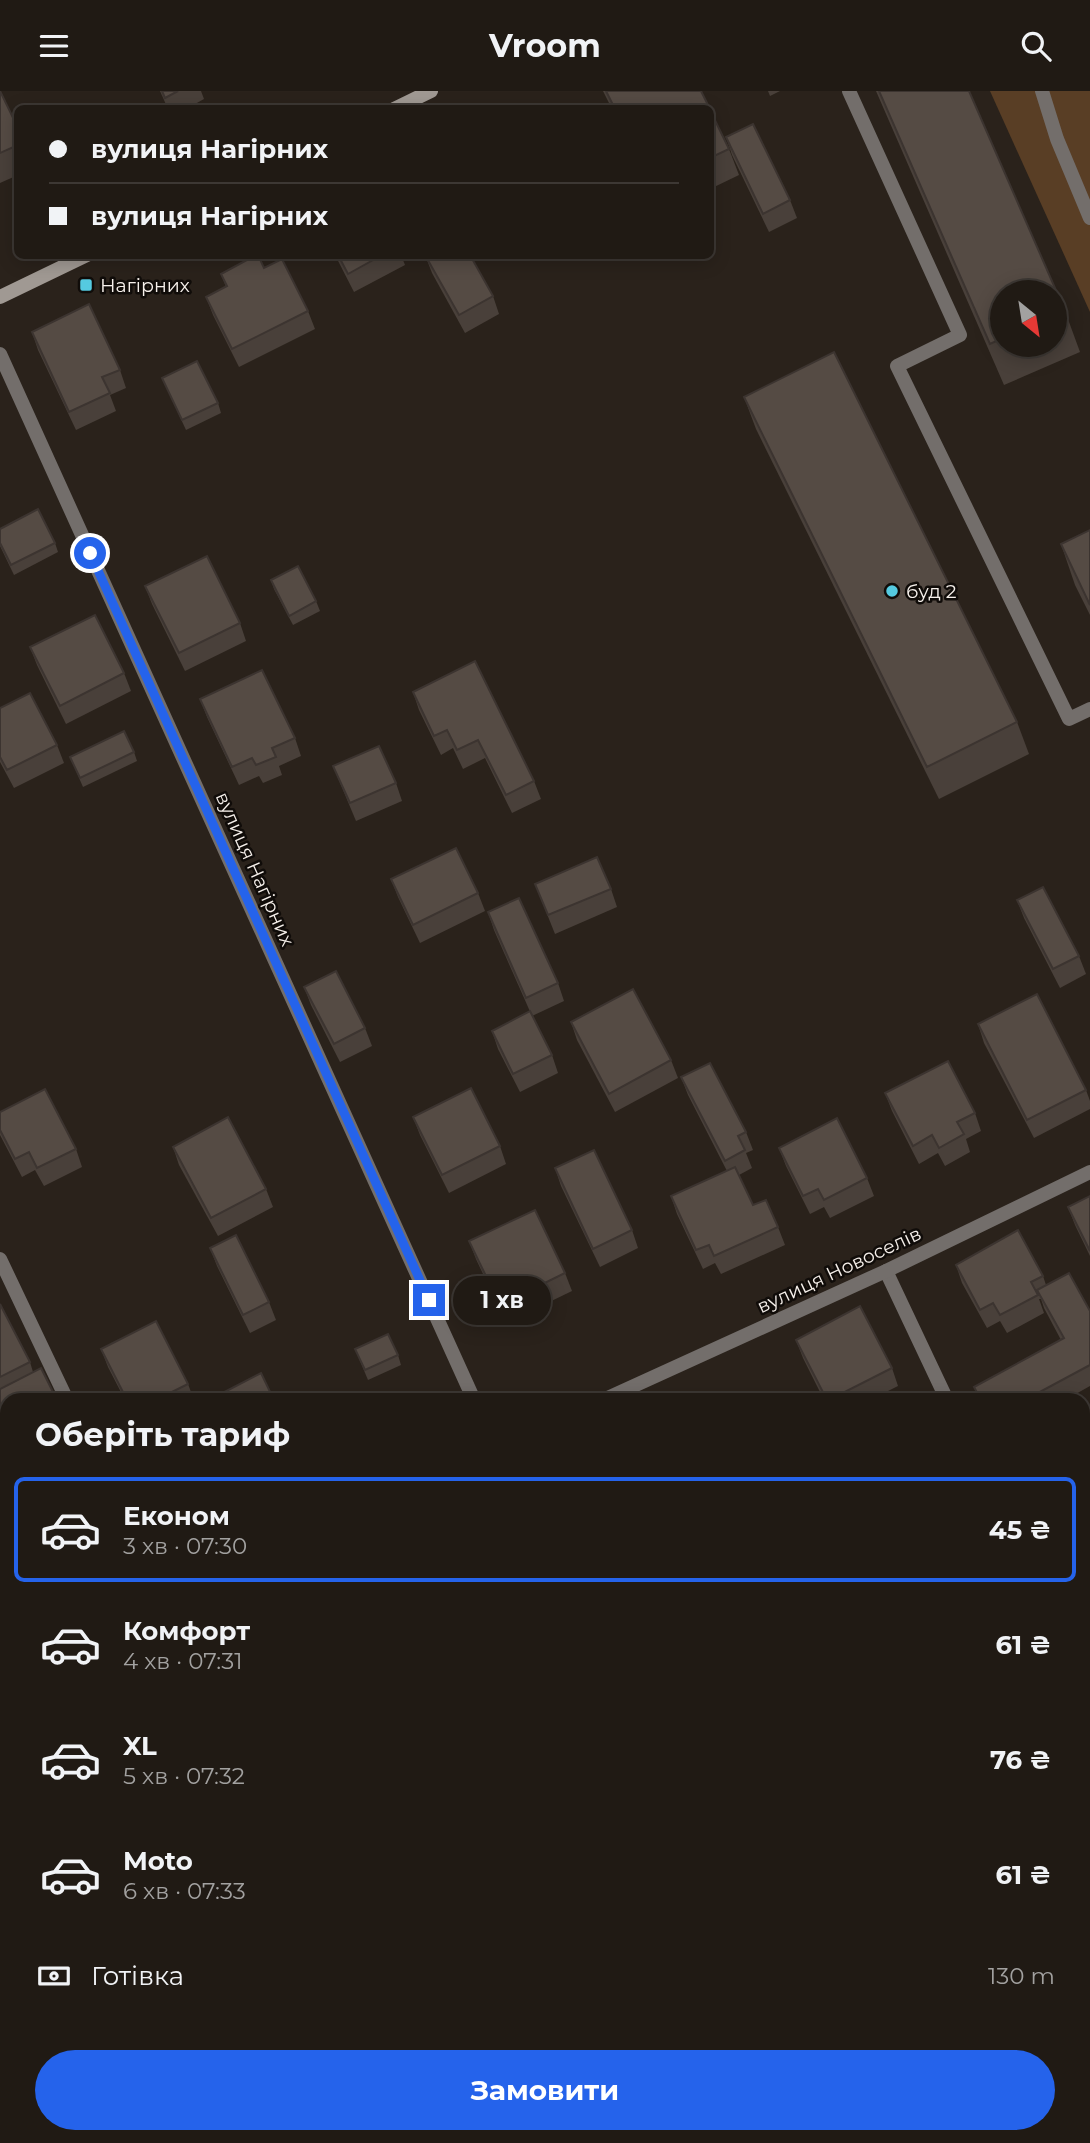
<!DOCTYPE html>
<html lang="uk">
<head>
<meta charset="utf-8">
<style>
	:root { --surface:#201a14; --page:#2d2722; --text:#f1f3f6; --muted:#a2a1a0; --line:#3d3834; --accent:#2563eb }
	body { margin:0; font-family:Montserrat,sans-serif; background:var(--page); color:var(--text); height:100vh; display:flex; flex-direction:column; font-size:26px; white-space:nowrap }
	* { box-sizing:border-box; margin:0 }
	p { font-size:23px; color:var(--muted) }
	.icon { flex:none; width:38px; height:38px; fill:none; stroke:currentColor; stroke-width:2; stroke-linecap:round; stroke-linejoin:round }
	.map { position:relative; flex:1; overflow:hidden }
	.side { position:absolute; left:0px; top:1302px; width:1090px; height:751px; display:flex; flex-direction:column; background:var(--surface); border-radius:21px 21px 0 0; box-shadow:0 4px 18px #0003,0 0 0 2px var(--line) }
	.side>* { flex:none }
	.hud { position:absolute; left:14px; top:14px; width:700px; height:154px; border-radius:10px; box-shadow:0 4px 18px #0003,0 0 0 2px var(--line); display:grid; align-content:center; height:154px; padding:0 35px; background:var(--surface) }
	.needle { width:46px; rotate:150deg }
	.tools { position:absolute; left:990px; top:189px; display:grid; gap:14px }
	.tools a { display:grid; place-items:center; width:77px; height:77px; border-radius:50%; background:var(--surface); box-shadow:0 4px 18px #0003,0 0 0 2px var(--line); font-size:35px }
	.end { position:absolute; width:32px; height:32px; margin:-16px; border:9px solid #2563eb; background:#fff; box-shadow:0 0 0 4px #fff }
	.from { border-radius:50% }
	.bubble { position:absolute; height:49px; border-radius:24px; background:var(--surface); box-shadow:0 4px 18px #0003,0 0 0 2px var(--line); font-size:23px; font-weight:700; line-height:49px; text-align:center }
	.hud b { display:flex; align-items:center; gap:24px; height:66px; font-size:26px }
	.hud b+b { border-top:2px solid var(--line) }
	.hud i { width:18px; height:18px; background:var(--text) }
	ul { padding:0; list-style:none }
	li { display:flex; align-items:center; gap:21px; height:105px; margin:0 14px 10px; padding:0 21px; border:4px solid transparent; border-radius:10px }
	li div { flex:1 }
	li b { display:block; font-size:26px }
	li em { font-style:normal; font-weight:700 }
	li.active { border-color:var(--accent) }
	li>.icon { width:63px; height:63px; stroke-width:1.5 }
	h2 { padding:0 35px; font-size:32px; line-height:84px }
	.pay { display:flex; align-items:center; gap:18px; height:77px; padding:0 35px; font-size:26px }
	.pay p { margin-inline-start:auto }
	.cta { display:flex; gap:14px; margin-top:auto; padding:14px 35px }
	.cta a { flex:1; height:80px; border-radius:42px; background:var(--accent); color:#fff; font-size:28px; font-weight:700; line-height:80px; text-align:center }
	header { display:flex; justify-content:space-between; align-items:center; height:91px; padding:0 35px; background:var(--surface); font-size:32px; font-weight:700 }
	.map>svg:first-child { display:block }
</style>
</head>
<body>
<header><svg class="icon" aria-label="menu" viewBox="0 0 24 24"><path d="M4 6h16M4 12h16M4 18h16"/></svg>Vroom<svg class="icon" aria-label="search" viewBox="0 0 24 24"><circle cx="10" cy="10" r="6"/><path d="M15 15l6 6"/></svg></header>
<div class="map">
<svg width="1090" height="2052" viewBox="0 0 1090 2052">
	<rect width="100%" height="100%" fill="#2a221b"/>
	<!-- green -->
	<path fill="#593e25" d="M990 0H1090V221Z"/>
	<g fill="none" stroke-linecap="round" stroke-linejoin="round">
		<!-- lane -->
		<g stroke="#736e6b" stroke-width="14">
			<path d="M849 0 960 244 897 275 1069 628 1090 618"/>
			<path d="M1042 0 1057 48 1090 127"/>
		</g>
		<!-- street -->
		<g stroke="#736e6b" stroke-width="14">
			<path d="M0 263 474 1309"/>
			<path d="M0 1168 67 1309"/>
			<path d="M886 1180 947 1309"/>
			<path d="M603 1309 886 1180 1090 1081"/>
			<path d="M1083 1554 1090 1559"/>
			<path d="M0 1726 7 1723"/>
			<path d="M421 2046 424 2052"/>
			<path d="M808 2046 811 2052"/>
		</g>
		<!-- secondary -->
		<g stroke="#a09993" stroke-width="14">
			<path d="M394 18 431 0"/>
			<path d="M0 206 87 164"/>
		</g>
	</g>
	<!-- wall -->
	<g fill="#49403a" fill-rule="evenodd">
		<path d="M0 0 18 37V84L0 92Z"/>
		<path d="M160 0H201L204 8 186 18H168Z"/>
		<path d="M603 0H701L710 18H612Z"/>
		<path d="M768 0H780L770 5Z"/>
		<path d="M876 0H969L1065 220 1080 261 1004 294ZM1003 201H1055V254H1003Z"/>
		<path d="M710 19 729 58 739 84 710 98Z"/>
		<path d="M726 46 790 109 797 127 769 141 732 64Z"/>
		<path d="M335 164H401L405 174 354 201Z"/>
		<path d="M425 164 493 205 499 223 465 242 432 182Z"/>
		<path d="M264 177 308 220 315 238 239 276 213 224 206 206 226 196 221 183Z"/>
		<path d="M32 241 120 279 126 297 110 304 116 320 76 339 38 259Z"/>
		<path d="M162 287 218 312 221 322 186 339Z"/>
		<path d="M744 306 1017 631 1029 663 939 708 756 338Z"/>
		<path d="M0 438 55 452 58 461 14 484 0 455Z"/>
		<path d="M1090 439V524L1075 494 1061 453Z"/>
		<path d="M271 489 316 510 320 520 293 534 274 498Z"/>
		<path d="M145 495 240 532 246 550 185 580 152 513Z"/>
		<path d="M30 556 124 582 131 600 66 633 37 574Z"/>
		<path d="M413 601 534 690 541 708 512 722 485 667 463 678 453 657 441 664 419 619Z"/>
		<path d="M200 608 295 647 301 665 279 675 282 684 263 692 259 685 239 694 207 626Z"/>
		<path d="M0 617 57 654 64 672 14 697 0 671Z"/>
		<path d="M134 661 137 670 83 696 70 666Z"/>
		<path d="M333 675 396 692 402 710 356 730Z"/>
		<path d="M391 788 478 802 485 820 420 852 398 806Z"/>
		<path d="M535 793 611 798 617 816 555 843Z"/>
		<path d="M1017 809 1079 865 1086 883 1060 897 1024 827Z"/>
		<path d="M488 821 558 892 564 910 532 925 494 839Z"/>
		<path d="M304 896 365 937 372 955 340 971 311 914Z"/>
		<path d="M571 931 671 969 678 987 615 1021 577 949Z"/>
		<path d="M978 933 1086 999 1090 1010V1018L1034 1047 984 952Z"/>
		<path d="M492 940 552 964 558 982 520 1001 498 958Z"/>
		<path d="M681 986 746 1041 753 1059 746 1062 752 1077 739 1084 753 1114 778 1136 785 1154 721 1183 715 1172 703 1178 677 1123 671 1105 727 1080 688 1004Z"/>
		<path d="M885 1002 975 1022 981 1040 966 1048 970 1061 945 1075 938 1062 919 1073 892 1020Z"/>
		<path d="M0 1021 76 1058 82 1076 44 1095 35 1079 22 1086 0 1044Z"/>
		<path d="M413 1026 500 1055 506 1073 449 1102 420 1044Z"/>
		<path d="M173 1056 266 1098 273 1116 218 1145 179 1074Z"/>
		<path d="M779 1057 867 1087 874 1105 830 1127 824 1116 810 1123 786 1075Z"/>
		<path d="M555 1077 632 1139 638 1157 600 1176 561 1095Z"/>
		<path d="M1090 1105V1165L1075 1134 1068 1116Z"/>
		<path d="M469 1150 565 1182 572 1200 506 1232 476 1168Z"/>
		<path d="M210 1157 269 1211 276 1229 250 1242 217 1175Z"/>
		<path d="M956 1174 1043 1185 1046 1194 1090 1220V1295L1065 1309H979L974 1296 1061 1249 1044 1217 1041 1208H1039L1044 1222 1007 1242 1000 1230 987 1237 962 1192Z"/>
		<path d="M0 1213 30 1271 33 1281 7 1309V1388L0 1391Z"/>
		<path d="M796 1249 892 1277 898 1295 870 1309H824L803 1267Z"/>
		<path d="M101 1258 188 1293 194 1309H125L108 1276Z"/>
		<path d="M355 1258 398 1264 401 1274 368 1289Z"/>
		<path d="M7 1393V1442L0 1429V1397Z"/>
		<path d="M1090 1401V1455L1083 1441V1404Z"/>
		<path d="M0 1431 7 1444V1471L0 1475Z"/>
		<path d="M7 1499V1602L0 1606V1503Z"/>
		<path d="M1090 1600V1677L1083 1681V1604Z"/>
		<path d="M1090 1703V1768L1083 1772V1706Z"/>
		<path d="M7 1768V1870L4 1871 0 1863V1771Z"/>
		<path d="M1090 1883V1969L1083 1972V1886Z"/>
		<path d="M7 1943V1978L6 1979 0 1969V1947Z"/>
	</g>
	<!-- building -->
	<g fill="#554b44" stroke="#3c3430" stroke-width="2">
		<path d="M0 0 18 37V54L0 62Z"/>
		<path d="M162 0H178L165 7Z"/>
		<path d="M606 0H701L710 18H615Z"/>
		<path d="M879 0H969L1065 220 1055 224V201H1003V247L990 253Z"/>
		<path d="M710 19 729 58 710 67Z"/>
		<path d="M753 33 790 109 763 123 726 46Z"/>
		<path d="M256 164H258L264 177 282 168 308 220 232 258 206 206 227 195 221 183Z"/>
		<path d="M338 164H382L348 183Z"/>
		<path d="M425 164H470L493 205 459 224Z"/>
		<path d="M89 213 120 279 102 286 110 302 69 321 32 241Z"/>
		<path d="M834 261 1017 631 927 676 744 306Z"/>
		<path d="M197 270 218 312 182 329 162 287Z"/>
		<path d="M38 418 55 452 11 474 0 452V438Z"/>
		<path d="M1090 439V514L1061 453Z"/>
		<path d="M207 465 240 532 179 562 145 495Z"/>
		<path d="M298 475 316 510 289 525 271 489Z"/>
		<path d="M95 524 124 582 60 615 30 556Z"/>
		<path d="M475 570 534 690 506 704 478 649 457 659 447 639 434 645 413 601Z"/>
		<path d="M262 579 295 647 272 657 276 666 256 674 252 667 232 676 200 608Z"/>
		<path d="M30 602 57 654 7 679 0 666V617Z"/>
		<path d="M124 640 134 661 80 687 70 666Z"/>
		<path d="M379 655 396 692 350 712 333 675Z"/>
		<path d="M456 757 478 802 413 834 391 788Z"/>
		<path d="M597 766 611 798 548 824 535 793Z"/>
		<path d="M1043 796 1079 865 1053 878 1017 809Z"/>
		<path d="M519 807 558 892 526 907 488 821Z"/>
		<path d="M336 880 365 937 334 953 304 896Z"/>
		<path d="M633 898 671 969 609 1003 571 931Z"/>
		<path d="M1037 903 1086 999 1027 1029 978 933Z"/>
		<path d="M530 920 552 964 513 983 492 940Z"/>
		<path d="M948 970 975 1022 957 1031 964 1043 939 1057 932 1044 913 1055 885 1002Z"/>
		<path d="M710 972 746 1041 738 1045 745 1059 725 1070 681 986Z"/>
		<path d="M471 997 500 1055 442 1084 413 1026Z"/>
		<path d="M45 998 76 1058 37 1077 29 1061 15 1068 0 1039V1021Z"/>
		<path d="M228 1026 266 1098 211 1127 173 1056Z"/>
		<path d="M837 1027 867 1087 824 1109 818 1098 803 1105 779 1057Z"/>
		<path d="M594 1059 632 1139 593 1158 555 1077Z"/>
		<path d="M735 1076 753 1114 766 1109 778 1136 714 1165 709 1154 696 1159 671 1105Z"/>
		<path d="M1090 1105V1160L1068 1116Z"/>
		<path d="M535 1119 565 1182 500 1214 469 1150Z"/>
		<path d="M1018 1139 1043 1185 1031 1191 1038 1204 1000 1224 993 1212 980 1219 956 1174Z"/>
		<path d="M236 1144 269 1211 243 1224 210 1157Z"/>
		<path d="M1069 1182 1090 1220V1274L1025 1309H981L974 1296 1064 1247 1037 1199Z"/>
		<path d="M0 1213 30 1271 0 1286Z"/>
		<path d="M860 1215 892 1277 829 1309H827L796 1249Z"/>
		<path d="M156 1230 188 1293 156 1309H127L101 1258Z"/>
		<path d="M388 1243 398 1264 365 1279 355 1258Z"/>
		<path d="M41 1277 57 1309H7V1366L0 1370V1298Z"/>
		<path d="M261 1282 274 1309H209Z"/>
		<path d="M454 1303 456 1309H442Z"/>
		<path d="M7 1393V1436L0 1423V1397Z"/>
		<path d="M1090 1401V1452L1083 1437V1404Z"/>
		<path d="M0 1431 7 1444V1460L0 1463Z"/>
		<path d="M7 1499V1584L5 1581 0 1584V1503Z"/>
		<path d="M1090 1600V1656L1083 1659V1604Z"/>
		<path d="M1090 1703V1746L1083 1750V1706Z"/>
		<path d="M7 1768V1848L0 1852V1771Z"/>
		<path d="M1090 1883V1947L1083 1951V1886Z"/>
		<path d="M7 1943V1967L2 1970 0 1966V1947Z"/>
	</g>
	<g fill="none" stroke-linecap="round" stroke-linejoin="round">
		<!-- route -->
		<path stroke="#2563eb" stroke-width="9" d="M90 462 429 1209"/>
	</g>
	<!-- markers -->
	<g fill="#55cae0" stroke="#100c09" stroke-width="2.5">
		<rect x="79" y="187" width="14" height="14" rx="3.5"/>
		<circle cx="892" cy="500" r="7"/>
	</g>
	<g text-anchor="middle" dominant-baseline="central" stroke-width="5" stroke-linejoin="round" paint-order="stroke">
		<!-- poi labels -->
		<g font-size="19" fill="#f6f0eb" stroke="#100c09" text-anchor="start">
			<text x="100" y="194">Нагірних</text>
			<text x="906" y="500">буд 2</text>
		</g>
		<!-- street labels -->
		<g font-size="19" fill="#f6f0eb" stroke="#100c09">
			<text transform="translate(255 778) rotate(66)">вулиця Нагірних</text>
			<text transform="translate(839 1179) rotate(-25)">вулиця Новоселів</text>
		</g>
	</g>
</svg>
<div class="tools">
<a><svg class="needle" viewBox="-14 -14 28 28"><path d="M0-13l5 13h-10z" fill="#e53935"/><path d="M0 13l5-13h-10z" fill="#a2a1a0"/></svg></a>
</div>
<i class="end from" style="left:90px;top:462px"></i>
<i class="end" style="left:429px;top:1209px"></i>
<div class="bubble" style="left:453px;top:1185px;width:98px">1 хв</div>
<div class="hud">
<b><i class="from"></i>вулиця Нагірних</b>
<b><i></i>вулиця Нагірних</b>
</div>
<section class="side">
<h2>Оберіть тариф</h2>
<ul>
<li class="active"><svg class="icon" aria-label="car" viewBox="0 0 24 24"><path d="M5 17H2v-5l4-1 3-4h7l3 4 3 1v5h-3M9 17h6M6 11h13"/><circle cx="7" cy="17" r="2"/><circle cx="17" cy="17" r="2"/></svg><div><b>Економ</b><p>3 хв · 07:30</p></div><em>45 ₴</em></li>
<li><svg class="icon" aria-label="car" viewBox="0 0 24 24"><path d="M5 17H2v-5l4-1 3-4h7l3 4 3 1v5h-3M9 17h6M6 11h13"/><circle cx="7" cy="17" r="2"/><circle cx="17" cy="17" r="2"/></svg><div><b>Комфорт</b><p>4 хв · 07:31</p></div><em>61 ₴</em></li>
<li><svg class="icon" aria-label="car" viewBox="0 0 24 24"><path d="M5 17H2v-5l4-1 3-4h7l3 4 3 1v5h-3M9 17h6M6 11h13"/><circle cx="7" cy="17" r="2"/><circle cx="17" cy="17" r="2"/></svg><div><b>XL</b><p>5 хв · 07:32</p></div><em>76 ₴</em></li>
<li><svg class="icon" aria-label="car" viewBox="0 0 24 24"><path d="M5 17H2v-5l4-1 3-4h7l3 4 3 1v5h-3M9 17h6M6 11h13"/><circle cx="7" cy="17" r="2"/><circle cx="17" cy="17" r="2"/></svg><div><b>Moto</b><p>6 хв · 07:33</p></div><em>61 ₴</em></li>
</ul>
<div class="pay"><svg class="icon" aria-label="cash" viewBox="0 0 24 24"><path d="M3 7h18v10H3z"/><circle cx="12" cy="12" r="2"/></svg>Готівка<p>130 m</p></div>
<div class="cta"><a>Замовити</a></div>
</section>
</div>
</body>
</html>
